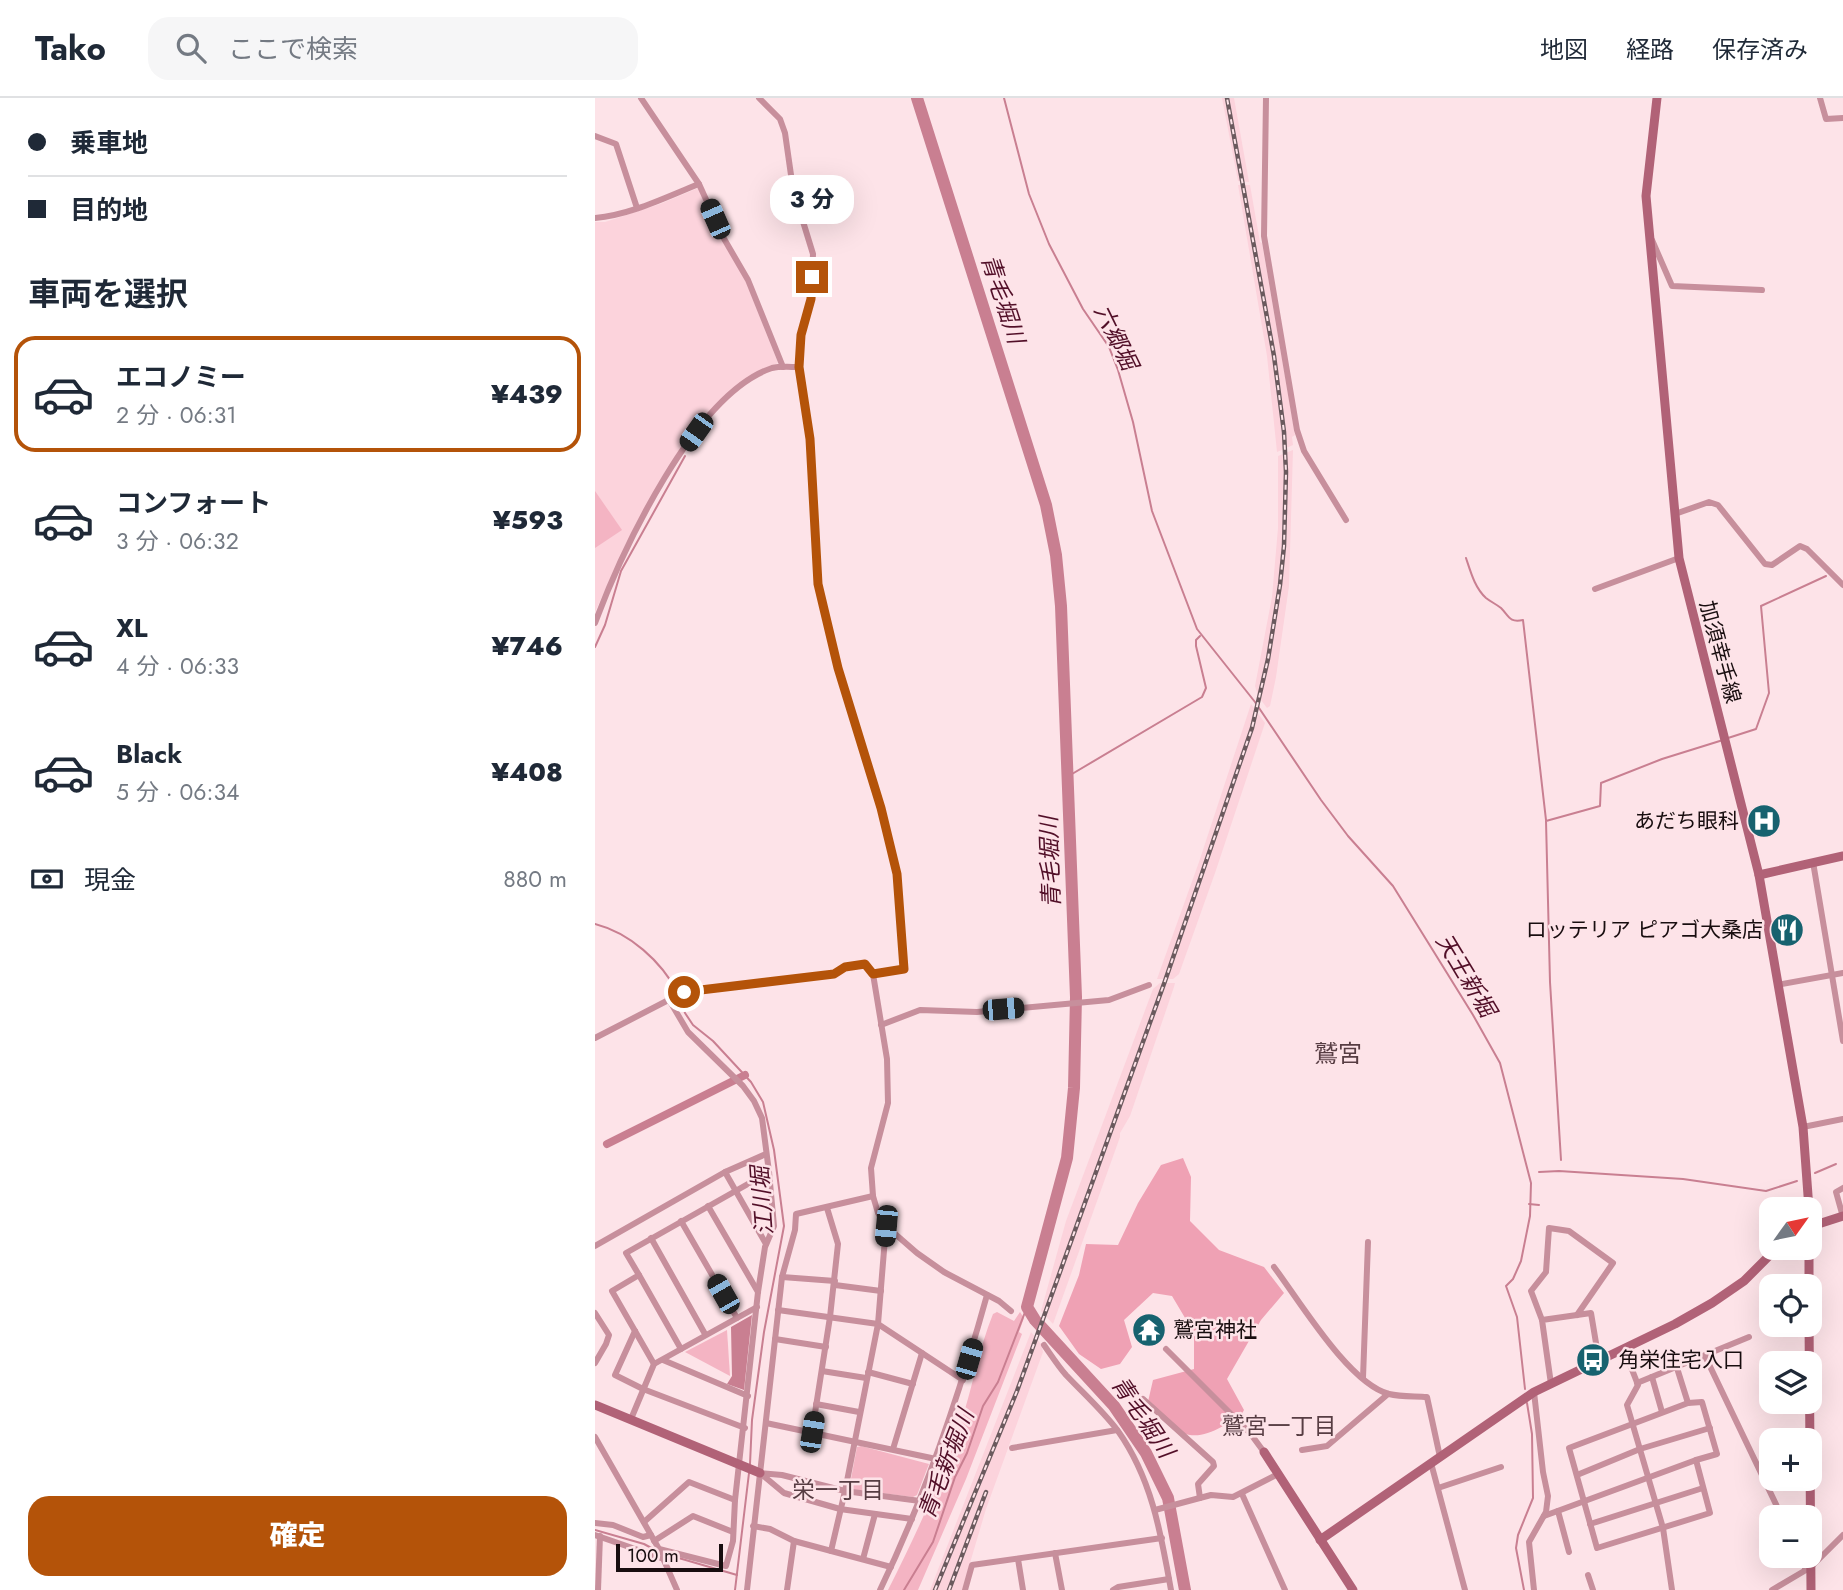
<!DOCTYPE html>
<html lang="ja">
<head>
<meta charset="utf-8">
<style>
	:root { --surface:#fff; --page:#f6f6f7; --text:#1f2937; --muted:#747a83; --line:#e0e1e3; --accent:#b45309 }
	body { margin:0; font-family:Jost,"Noto Sans JP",sans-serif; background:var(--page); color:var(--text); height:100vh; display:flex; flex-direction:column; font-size:26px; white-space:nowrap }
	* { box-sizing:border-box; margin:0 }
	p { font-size:23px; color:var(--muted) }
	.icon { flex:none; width:38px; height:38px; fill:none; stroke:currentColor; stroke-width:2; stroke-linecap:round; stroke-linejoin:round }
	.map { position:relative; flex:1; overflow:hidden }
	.details { display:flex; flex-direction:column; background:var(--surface); width:595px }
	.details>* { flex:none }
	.guide { display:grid; align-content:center; height:154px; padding:0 28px; background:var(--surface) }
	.needle { width:46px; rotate:57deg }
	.tools { position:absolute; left:1164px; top:1099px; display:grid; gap:14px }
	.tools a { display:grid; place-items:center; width:63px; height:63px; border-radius:14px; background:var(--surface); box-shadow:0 7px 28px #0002; font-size:35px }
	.scale { position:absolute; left:21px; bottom:18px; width:107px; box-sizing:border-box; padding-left:7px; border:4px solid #180d0f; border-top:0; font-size:19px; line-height:24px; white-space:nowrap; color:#180d0f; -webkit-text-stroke:5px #fde3e8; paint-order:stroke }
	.end { position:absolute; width:32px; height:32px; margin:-16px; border:9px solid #b45309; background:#fff; box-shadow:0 0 0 4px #fff }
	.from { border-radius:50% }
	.bubble { position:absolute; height:49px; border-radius:21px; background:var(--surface); box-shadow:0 7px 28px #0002; font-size:23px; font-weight:800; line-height:49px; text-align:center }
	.car { position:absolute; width:21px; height:42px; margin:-21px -10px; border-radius:9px; box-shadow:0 0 5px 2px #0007; background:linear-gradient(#222 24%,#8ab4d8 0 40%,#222 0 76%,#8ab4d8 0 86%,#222 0) }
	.guide b { display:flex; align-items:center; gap:24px; height:66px; font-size:26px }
	.guide b+b { border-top:2px solid var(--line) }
	.guide i { width:18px; height:18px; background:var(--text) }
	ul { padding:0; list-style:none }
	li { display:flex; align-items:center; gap:21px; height:116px; margin:0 14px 10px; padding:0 14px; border:4px solid transparent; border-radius:21px }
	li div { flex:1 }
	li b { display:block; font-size:26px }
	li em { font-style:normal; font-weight:800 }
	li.on { border-color:var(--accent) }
	li>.icon { width:63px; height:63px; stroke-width:1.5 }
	h2 { padding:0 28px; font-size:32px; line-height:84px }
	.pay { display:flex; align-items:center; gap:18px; height:77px; padding:0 28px; font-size:26px }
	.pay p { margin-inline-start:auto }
	.button { display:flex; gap:14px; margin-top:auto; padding:14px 28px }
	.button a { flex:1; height:80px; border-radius:21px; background:var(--accent); color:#fff; font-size:28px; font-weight:800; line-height:80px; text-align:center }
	header { display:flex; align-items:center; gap:42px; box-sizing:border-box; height:98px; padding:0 35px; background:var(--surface); border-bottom:2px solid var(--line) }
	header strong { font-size:33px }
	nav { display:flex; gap:38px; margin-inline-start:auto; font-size:24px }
	.search { width:490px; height:63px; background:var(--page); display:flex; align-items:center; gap:18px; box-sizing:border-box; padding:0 24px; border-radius:21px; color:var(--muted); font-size:26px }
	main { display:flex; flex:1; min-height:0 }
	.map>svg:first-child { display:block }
</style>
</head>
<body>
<header>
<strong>Tako</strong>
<div class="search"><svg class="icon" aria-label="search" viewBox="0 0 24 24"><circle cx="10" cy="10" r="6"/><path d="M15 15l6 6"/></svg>ここで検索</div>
<nav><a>地図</a><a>経路</a><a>保存済み</a></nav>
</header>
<main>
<section class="details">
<div class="guide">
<b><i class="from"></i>乗車地</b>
<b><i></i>目的地</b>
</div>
<h2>車両を選択</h2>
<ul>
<li class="on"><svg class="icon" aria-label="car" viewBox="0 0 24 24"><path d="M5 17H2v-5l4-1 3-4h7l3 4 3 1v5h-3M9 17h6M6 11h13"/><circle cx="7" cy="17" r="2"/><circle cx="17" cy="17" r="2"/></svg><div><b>エコノミー</b><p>2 分 · 06:31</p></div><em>¥439</em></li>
<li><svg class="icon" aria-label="car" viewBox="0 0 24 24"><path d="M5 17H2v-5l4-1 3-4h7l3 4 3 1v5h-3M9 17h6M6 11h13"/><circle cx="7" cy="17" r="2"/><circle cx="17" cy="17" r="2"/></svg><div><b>コンフォート</b><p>3 分 · 06:32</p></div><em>¥593</em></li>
<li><svg class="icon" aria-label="car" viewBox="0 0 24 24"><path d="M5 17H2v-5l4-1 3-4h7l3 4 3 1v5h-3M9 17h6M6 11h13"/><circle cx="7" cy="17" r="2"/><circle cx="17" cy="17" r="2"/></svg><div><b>XL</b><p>4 分 · 06:33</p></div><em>¥746</em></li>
<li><svg class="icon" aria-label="car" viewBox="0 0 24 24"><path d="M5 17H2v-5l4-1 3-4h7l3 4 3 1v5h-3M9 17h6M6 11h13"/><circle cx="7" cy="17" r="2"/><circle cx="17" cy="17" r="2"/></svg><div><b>Black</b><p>5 分 · 06:34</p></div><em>¥408</em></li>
</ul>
<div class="pay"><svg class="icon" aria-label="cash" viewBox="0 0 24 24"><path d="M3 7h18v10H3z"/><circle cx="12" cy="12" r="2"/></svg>現金<p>880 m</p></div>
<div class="button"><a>確定</a></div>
</section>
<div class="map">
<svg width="1248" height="1492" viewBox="0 0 1248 1492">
	<rect width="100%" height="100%" fill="#fde3e8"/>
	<!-- built -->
	<g fill="#fcd3dc">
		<path d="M627 0H639L654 84 643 83Z"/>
		<path d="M643 87H655L665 144 667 145 700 337 697 339 698 347 682 354 672 258Z"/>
		<path d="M103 90 125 140 149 179 183 265 155 279 127 301 98 333 73 368 31 446 0 514V124H10L65 106Z"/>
		<path d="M698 352 694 488 681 579 675 608 672 610 663 598 660 588 677 499 683 430V358Z"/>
		<path d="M656 606 670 625 620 775 584 876 578 881H562L604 764Z"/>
		<path d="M565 885H580L579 889 535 1018 525 1035V1039L458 1226 446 1213 471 1123 558 891Z"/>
		<path d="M436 1234 446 1246 448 1254 391 1411 367 1492H335Z"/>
	</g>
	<!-- green -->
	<g fill="#f4b4c3">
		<path d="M0 393 27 432 0 450Z"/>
		<path d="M402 1214 419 1223 425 1214 429 1220 424 1234 427 1236 371 1381 323 1492H293C321 1437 346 1382 366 1324 378 1288 384 1250 398 1216Z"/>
		<path d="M132 1232 135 1278 90 1254Z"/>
		<path d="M266 1348 334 1366 322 1397 318 1399 254 1391 262 1349Z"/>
	</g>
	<!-- forest -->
	<path fill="#efa1b4" d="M588 1060 596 1079 595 1123 624 1152 669 1169 689 1195 666 1222 632 1281 649 1312C645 1321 637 1324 628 1328 592 1349 579 1331 552 1308L558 1282 599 1271V1235L577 1198 558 1195 529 1222 537 1249 525 1266 506 1271 484 1256 464 1228 484 1177 491 1146 523 1147 543 1105 566 1067Z"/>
	<!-- water -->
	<path fill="#c97f91" d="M157 1217 149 1292 132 1286 137 1278 136 1229Z"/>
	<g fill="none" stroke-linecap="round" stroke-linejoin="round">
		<!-- stream -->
		<g stroke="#c97f91" stroke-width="2">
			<path d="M409 0 434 96 454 146 488 211 514 249 523 272 538 324 557 413 602 531 660 604 726 702 753 738 798 788 878 917 905 965 936 1085 935 1118 926 1163 918 1181 911 1188 922 1219 930 1291"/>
			<path d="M871 460C876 475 880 490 891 500 896 504 901 506 906 510 914 518 914 525 928 522L951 722"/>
			<path d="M0 549 10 527 26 473 90 358"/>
			<path d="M1133 640 1161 631 1174 595 1166 508 1231 478"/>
			<path d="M472 677 477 676 607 599 611 590 601 548V542L605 538"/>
			<path d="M0 826C35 835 66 863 83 895"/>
			<path d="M85 900 90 915 98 927 118 943 156 984 168 1004 179 1052 189 1128 169 1234 157 1322 155 1366"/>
			<path d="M966 1062 955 884 951 723 1005 708 1006 685 1067 661 1128 642"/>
			<path d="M944 1074 964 1073 1088 1081 1171 1093 1202 1083"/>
			<path d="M1220 1075 1241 1066"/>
			<path d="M934 1106 944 1107"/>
			<path d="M0 1432 49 1446 62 1453"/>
			<path d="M70 1456 142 1477"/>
			<path d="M140 1492 154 1375"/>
			<path d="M309 1492 338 1444 360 1379 372 1355 388 1308 403 1284 432 1209"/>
			<path d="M929 1492 921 1450 923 1437 938 1400 937 1336 932 1305"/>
		</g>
		<!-- canal -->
		<path stroke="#c97f91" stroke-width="8" d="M12 1046 150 977"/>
		<!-- river -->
		<path stroke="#c97f91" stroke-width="12" d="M322 0 451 407 461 457 466 508 481 899 479 990 472 1060 432 1209 440 1222 519 1308 551 1355 573 1400 590 1492"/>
		<!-- street -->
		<g stroke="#c78f9c" stroke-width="6">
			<path d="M46 0 104 86 128 139 153 182 188 269"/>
			<path d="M164 0 185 21 190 35 198 91 218 156 216 201 206 237 204 269 215 341 223 486 243 570 286 710 302 776 309 871 278 876"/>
			<path d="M671 0 669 138 702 332 709 353 751 422"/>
			<path d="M1225 0 1231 21 1248 20"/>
			<path d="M0 38 21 46 42 110"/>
			<path d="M0 120C36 117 71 99 104 86"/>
			<path d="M1057 142 1077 188 1167 192"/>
			<path d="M1080 416 1114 404 1123 407 1170 466 1177 467 1205 448 1212 451 1248 487"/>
			<path d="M1000 491 1084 460"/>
			<path d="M0 525C27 453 99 296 177 270 185 268 195 269 204 269"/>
			<path d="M1218 764 1248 943"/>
			<path d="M1182 887 1248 875"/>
			<path d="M286 927 325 912 382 914 514 902 554 887"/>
			<path d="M0 940 89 894 239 876 250 869 270 866 278 876 292 961 293 1005 276 1070 278 1098 283 1115 291 1128 322 1155 349 1174 404 1203 416 1213"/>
			<path d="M1208 1029 1248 1021"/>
			<path d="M130 1074 171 1146"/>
			<path d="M1248 1090 1241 1094 1248 1119"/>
			<path d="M113 1108 163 1194"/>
			<path d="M86 1123 142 1220"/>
			<path d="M56 1140 110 1236"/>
			<path d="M0 1148 130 1074 171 1056"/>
			<path d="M679 1169C704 1202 754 1286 794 1296 806 1299 820 1298 832 1299L845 1359"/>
			<path d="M44 1177 86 1251"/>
			<path d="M187 1179 240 1183"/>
			<path d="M240 1187 286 1193"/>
			<path d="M183 1212 283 1226 368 1282"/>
			<path d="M0 1215 14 1237 11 1246 0 1265"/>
			<path d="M947 1222 936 1193 951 1174 954 1130 974 1133 1018 1165 982 1217"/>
			<path d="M40 1233 20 1277 48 1291 150 1330"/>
			<path d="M180 1241 231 1249"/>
			<path d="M449 1247C456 1257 463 1268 471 1277 489 1296 508 1313 523 1333 557 1381 566 1436 576 1492"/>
			<path d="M571 1251 655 1335 669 1354"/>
			<path d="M1029 1251 1043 1287 1032 1307 1068 1430 1077 1492"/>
			<path d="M1110 1258 1187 1419"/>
			<path d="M68 1262 153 1298"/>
			<path d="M59 1266 17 1193 44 1177 31 1155 174 1074"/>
			<path d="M1082 1270 1093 1305"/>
			<path d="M227 1273 271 1280"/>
			<path d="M273 1274 318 1286"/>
			<path d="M1057 1279 1067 1314"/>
			<path d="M768 1280 773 1144"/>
			<path d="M1042 1285 1154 1239"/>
			<path d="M956 1286 947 1222 996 1215 1004 1263"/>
			<path d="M548 1301 618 1364 619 1368 603 1386 605 1400"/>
			<path d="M1107 1304 1122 1356 1101 1362 1115 1415 1002 1450 974 1350 1093 1305Z"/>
			<path d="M221 1306 264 1314"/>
			<path d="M36 1321 59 1266 162 1209"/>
			<path d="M171 1325 341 1361"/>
			<path d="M217 1334 235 1219 243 1146 232 1110"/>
			<path d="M0 1339 64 1451 82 1492"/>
			<path d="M417 1350 522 1332"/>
			<path d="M298 1351 327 1255"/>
			<path d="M707 1352 732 1348 793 1296"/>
			<path d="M836 1365 870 1492"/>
			<path d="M982 1377 1045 1351 1115 1330"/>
			<path d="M843 1390 906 1369"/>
			<path d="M647 1396 690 1492"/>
			<path d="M560 1412 616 1397 638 1399 683 1376"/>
			<path d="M963 1413 974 1454"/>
			<path d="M949 1418 1101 1362"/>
			<path d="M317 1421 245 1411 189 1395 165 1375 187 1377 250 1393 325 1403"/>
			<path d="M49 1424 94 1384 140 1402"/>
			<path d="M0 1425 18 1427 48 1439 56 1437"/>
			<path d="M995 1426 1108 1390"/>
			<path d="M158 1428 175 1431 199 1443 296 1469"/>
			<path d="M0 1437 69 1461"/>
			<path d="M59 1443 98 1418 138 1434"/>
			<path d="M64 1451 131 1468 138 1443 140 1402 163 1194 170 1149 179 1128 174 1074 167 1020 159 1003 148 988 93 934 73 900"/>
			<path d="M236 1453 250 1393 283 1226 291 1128"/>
			<path d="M460 1455 467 1492"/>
			<path d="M1205 1458 1211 1472"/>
			<path d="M268 1461 280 1416"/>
			<path d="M423 1461 428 1492"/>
			<path d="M993 1477 998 1492"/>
			<path d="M3 1492 5 1438"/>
			<path d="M152 1492 187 1179 200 1132 201 1116 278 1098"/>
			<path d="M192 1492 199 1443"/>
			<path d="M285 1492C331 1397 364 1298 392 1197"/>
			<path d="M370 1492 377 1467 567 1440"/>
			<path d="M518 1492 523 1489 574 1481"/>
			<path d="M939 1492 934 1444 951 1414 953 1398 948 1374 939 1294"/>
			<path d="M1177 1492 1216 1469 1248 1437"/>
		</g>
		<!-- secondary -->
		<g stroke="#b16277" stroke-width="9">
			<path d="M1062 0 1051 98 1084 460 1164 777 1208 1029 1214 1111"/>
			<path d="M1164 777 1248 758"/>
			<path d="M1214 1129 1248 1118"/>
			<path d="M1214 1150V1188"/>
			<path d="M1214 1221 1216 1492"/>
			<path d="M0 1307 165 1375"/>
			<path d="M669 1354 758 1492"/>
			<path d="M725 1442 939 1294 1080 1226 1117 1205 1149 1183 1182 1150"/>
		</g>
		<!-- rail casing -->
		<g stroke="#6b5a5e" stroke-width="4.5">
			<g id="rail">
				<path d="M340 1492 422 1293 570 883 657 630 673 561 685 487 689 448 691 374 689 334 679 258 632 0"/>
				<path d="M354 1492 391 1394"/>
			</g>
		</g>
		<!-- rail -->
		<use href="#rail" stroke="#fde3e8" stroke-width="2" stroke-dasharray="5" stroke-linecap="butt"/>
	</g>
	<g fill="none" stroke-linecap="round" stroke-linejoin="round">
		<!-- route -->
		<path stroke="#b45309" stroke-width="9" d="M89 894 239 876 250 869 270 866 278 876 309 871 302 776 286 710 243 570 223 486 215 341 204 269 206 237 216 201 217 179"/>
	</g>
	<!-- icons -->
	<defs>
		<g id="hospital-disc" transform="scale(1.75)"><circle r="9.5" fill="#17626f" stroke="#fde3e8"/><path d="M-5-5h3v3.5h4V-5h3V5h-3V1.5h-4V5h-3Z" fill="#fff"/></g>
		<g id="restaurant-disc" transform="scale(1.75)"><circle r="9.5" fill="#17626f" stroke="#fde3e8"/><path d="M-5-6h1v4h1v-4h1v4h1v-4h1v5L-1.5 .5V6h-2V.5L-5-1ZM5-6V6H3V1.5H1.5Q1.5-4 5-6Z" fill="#fff"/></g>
		<g id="temple-disc" transform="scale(1.75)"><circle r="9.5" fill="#17626f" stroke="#fde3e8"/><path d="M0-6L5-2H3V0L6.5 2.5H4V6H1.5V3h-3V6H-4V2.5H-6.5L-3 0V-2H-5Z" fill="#fff"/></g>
		<g id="bus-disc" transform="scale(1.75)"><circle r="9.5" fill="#17626f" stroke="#fde3e8"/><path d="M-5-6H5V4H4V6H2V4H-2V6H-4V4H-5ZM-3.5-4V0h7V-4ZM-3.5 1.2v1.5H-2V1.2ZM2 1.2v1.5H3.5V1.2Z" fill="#fff"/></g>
	</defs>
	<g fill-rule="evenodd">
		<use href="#hospital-disc" x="1169" y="723"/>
		<use href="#restaurant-disc" x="1192" y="832"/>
		<use href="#temple-disc" x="554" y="1232"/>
		<use href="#bus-disc" x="998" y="1262"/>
	</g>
	<g text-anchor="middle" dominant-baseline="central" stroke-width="5" stroke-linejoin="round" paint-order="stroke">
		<!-- street labels -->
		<g font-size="21" fill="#180d0f" stroke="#fde3e8">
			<text transform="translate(1125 554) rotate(75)">加須幸手線</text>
		</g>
		<!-- poi labels -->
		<g font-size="21" fill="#180d0f" stroke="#fde3e8" text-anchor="end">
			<text x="1144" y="723">あだち眼科</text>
			<text x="1168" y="832">ロッテリア ピアゴ大桑店</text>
			<text x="578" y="1232" text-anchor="start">鷲宮神社</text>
			<text x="1023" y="1262" text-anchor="start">角栄住宅入口</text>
		</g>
		<!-- water labels -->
		<g font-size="23" font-style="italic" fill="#520f28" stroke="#fde3e8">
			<text transform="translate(408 201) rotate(72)">青毛堀川</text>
			<text transform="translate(521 239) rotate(64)">六郷堀</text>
			<text transform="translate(455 764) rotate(-92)">青毛堀川</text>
			<text transform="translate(871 877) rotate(59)">天王新堀</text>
			<text transform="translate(167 1103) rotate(-94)">江川堀</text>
			<text transform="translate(548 1319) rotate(56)">青毛堀川</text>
			<text transform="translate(351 1366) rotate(-69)">青毛新堀川</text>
		</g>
		<!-- neighbourhood labels -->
		<g font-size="23" fill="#573d43" stroke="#fde3e8">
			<text x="684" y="1328">鷲宮一丁目</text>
			<text x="243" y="1392">栄一丁目</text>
		</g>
		<!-- quarter labels -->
		<g font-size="24" fill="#573d43" stroke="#fde3e8">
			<text x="743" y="955">鷲宮</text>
		</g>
	</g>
</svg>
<div class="tools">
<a><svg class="needle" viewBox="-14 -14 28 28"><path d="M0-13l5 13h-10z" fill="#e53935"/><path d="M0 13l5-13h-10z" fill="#747a83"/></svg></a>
<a><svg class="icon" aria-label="locate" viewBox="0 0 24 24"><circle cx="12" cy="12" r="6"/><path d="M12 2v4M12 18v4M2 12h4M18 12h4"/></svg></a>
<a><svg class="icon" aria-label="layers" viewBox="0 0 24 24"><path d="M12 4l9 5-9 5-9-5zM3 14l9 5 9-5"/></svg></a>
<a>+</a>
<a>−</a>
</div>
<div class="scale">100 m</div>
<i class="end from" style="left:89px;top:894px"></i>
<i class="end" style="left:217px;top:179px"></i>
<div class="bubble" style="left:175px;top:77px;width:84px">3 分</div>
<i class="car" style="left:120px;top:121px;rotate:336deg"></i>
<i class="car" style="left:101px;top:334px;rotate:215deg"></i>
<i class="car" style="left:408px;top:911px;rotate:85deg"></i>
<i class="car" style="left:291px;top:1128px;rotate:185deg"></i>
<i class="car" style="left:128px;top:1196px;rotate:330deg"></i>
<i class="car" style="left:374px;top:1261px;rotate:16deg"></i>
<i class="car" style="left:217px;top:1334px;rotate:9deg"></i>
</div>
</main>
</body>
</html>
